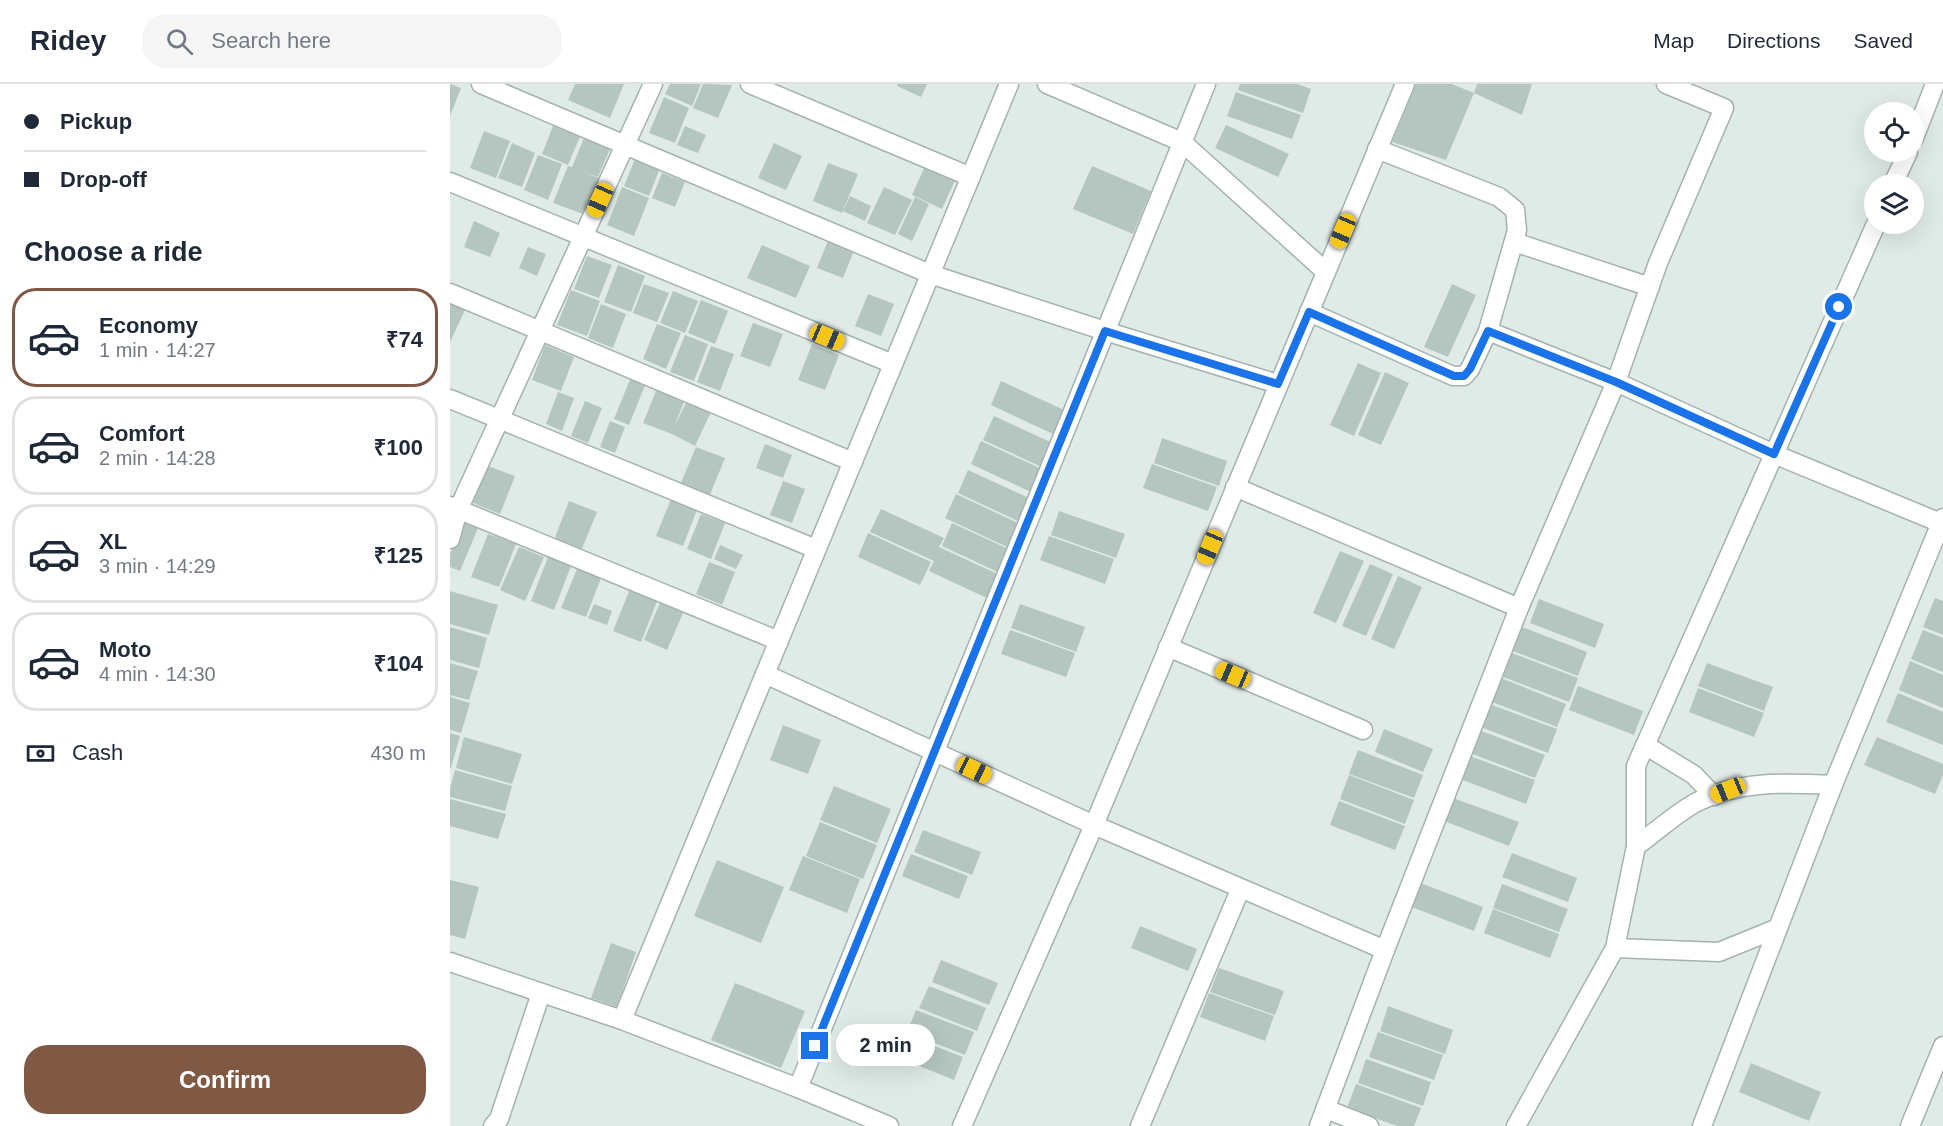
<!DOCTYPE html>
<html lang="en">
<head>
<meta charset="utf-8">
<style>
	:root { --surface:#fff; --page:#f6f6f7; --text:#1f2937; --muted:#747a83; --line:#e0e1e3; --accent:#7f5944 }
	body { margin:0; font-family:Helvetica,sans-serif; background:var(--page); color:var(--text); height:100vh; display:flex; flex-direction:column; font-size:22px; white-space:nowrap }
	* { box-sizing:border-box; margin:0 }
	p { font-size:20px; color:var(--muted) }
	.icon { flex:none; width:33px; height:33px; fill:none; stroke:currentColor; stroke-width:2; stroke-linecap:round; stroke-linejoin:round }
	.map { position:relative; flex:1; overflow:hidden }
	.drawer { display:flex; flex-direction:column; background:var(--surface); width:450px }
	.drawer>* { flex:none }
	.top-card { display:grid; align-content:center; height:132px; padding:0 24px; background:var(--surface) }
	.buttons { position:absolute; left:1414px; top:18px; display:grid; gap:12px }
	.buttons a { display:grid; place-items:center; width:60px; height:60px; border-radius:50%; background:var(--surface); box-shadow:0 6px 24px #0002; font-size:30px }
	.end { position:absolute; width:27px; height:27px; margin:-14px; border:8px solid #1a73e8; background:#fff; box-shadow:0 0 0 3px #fff }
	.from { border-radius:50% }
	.bubble { position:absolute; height:42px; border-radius:21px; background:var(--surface); box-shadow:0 6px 24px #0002; font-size:20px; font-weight:800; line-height:42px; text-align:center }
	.car { position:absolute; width:18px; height:36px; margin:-18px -9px; border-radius:8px; box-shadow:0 0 4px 2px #0007; background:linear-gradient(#f5c518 24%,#345 0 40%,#f5c518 0 76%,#345 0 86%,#f5c518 0) }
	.top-card b { display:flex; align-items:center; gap:21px; height:57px; font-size:22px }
	.top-card b+b { border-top:2px solid var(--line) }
	.top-card i { width:15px; height:15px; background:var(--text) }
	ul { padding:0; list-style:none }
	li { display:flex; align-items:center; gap:18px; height:99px; margin:0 12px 9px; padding:0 12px; border:3px solid var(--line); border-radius:24px }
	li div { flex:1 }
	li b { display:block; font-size:22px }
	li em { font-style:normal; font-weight:800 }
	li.selected { border-color:var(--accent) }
	li>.icon { width:54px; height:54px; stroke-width:1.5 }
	h2 { padding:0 24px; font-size:27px; line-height:72px }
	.pay { display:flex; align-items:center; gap:15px; height:66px; padding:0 24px; font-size:22px }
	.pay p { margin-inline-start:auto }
	.cta { display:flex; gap:12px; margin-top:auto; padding:12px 24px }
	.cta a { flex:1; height:69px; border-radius:24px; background:var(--accent); color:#fff; font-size:24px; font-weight:800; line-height:69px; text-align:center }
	header { display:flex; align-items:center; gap:36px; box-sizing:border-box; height:84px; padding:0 30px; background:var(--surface); border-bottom:2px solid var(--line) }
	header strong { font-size:28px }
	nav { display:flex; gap:33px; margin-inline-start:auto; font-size:21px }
	.search { width:420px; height:54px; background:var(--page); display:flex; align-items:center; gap:15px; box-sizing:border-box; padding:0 21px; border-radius:24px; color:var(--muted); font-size:22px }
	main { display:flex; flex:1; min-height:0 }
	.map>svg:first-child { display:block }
</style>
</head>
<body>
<header>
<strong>Ridey</strong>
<div class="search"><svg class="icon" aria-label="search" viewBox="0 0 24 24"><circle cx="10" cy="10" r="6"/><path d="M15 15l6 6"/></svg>Search here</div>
<nav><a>Map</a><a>Directions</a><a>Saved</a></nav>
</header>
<main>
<section class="drawer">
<div class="top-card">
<b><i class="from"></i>Pickup</b>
<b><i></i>Drop-off</b>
</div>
<h2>Choose a ride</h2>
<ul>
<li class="selected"><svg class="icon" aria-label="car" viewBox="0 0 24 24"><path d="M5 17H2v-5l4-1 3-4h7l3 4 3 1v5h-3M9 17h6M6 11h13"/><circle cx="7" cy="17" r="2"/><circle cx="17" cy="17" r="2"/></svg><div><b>Economy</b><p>1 min · 14:27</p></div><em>₹74</em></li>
<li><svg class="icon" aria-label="car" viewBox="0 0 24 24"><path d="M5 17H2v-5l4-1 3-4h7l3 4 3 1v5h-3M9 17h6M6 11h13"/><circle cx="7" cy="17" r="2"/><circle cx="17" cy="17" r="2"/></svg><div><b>Comfort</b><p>2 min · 14:28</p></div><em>₹100</em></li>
<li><svg class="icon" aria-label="car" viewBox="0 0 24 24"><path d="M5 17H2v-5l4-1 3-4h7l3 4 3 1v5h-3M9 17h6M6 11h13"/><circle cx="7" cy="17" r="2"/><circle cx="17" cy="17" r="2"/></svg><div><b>XL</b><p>3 min · 14:29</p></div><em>₹125</em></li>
<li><svg class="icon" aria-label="car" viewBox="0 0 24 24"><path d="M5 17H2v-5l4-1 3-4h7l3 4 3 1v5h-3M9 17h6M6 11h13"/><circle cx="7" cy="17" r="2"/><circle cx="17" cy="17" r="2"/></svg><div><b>Moto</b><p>4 min · 14:30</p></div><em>₹104</em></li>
</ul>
<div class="pay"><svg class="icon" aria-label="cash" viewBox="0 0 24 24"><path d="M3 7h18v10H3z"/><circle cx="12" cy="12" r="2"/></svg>Cash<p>430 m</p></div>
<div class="cta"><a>Confirm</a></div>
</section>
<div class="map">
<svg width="1493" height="1042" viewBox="0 0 1493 1042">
	<rect width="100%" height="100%" fill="#e0ebe8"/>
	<!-- building -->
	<g fill="#b5c6c1">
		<path d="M0 0 11 4 0 32Z"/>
		<path d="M125 0H174L160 34 118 16Z"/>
		<path d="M220 0H251L242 22 215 10Z"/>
		<path d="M253 0 282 1 268 34 243 24Z"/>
		<path d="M448 0H477L471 13 447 2Z"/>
		<path d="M790 0H847L861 5 853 29 788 6Z"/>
		<path d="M966 0H1002L1024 9 996 76 942 58Z"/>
		<path d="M1027 0H1082L1072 31 1024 9Z"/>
		<path d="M786 8 851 31 842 55 777 32Z"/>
		<path d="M214 13 239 24 225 59 199 49Z"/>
		<path d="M105 37 132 48 118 81 92 70Z"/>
		<path d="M776 41 839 70 828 93 765 64Z"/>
		<path d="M235 42 256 51 248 69 227 61Z"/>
		<path d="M34 47 60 57 46 94 20 84Z"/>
		<path d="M137 47 163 58 148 93 133 88 151 95 136 131 103 119 118 82 122 83Z"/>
		<path d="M62 59 85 69 72 103 48 94Z"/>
		<path d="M324 59 352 72 336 106 308 94Z"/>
		<path d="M88 71 112 80 98 116 74 106Z"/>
		<path d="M185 75 210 84 199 112 174 102Z"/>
		<path d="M378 79 408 90 392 129 363 117Z"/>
		<path d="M476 80 506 94 492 125 462 111Z"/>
		<path d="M642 82 701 107 683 150 623 125Z"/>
		<path d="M212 89 235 98 225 123 202 114Z"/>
		<path d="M172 103 199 114 184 152 157 141Z"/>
		<path d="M434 103 462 116 445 151 417 139Z"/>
		<path d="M400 112 421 122 415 137 393 127Z"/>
		<path d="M465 113 479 120 462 157 448 150Z"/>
		<path d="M24 137 50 149 40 173 14 163Z"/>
		<path d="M381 149 407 159 393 194 367 184Z"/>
		<path d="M312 161 360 182 346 214 297 194Z"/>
		<path d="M78 163 96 170 87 192 69 184Z"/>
		<path d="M137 172 162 181 149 214 124 205Z"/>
		<path d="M168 181 195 192 181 228 154 218Z"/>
		<path d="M194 200 219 209 207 238 183 229Z"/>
		<path d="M1002 200 1026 211 998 273 974 263Z"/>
		<path d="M121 206 150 217 137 252 107 241Z"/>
		<path d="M223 207 248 217 235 249 210 239Z"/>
		<path d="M418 210 444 220 431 252 405 242Z"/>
		<path d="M251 216 278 227 265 260 238 249Z"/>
		<path d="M0 217 16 224 0 258Z"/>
		<path d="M151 220 176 230 163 264 138 254Z"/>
		<path d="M303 239 333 250 320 283 290 272Z"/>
		<path d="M207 240 231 249 216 285 193 275Z"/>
		<path d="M235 251 258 260 244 297 220 288Z"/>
		<path d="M362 260 389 271 375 306 348 296Z"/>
		<path d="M95 261 124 273 111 307 82 296Z"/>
		<path d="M261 262 284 270 270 307 247 298Z"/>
		<path d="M908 279 931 289 904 352 880 341Z"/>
		<path d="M935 288 959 299 931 361 908 351Z"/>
		<path d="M181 293 196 299 179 341 164 335Z"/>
		<path d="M551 297 614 326 603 350 541 321Z"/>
		<path d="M208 302 236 313 224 343 237 317 261 328 245 362 222 350 193 339Z"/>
		<path d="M108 308 124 314 112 347 96 340Z"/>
		<path d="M135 317 152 324 138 359 121 352Z"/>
		<path d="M544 332 607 361 596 385 533 356Z"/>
		<path d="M160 337 175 343 165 369 150 363Z"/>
		<path d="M712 354 777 377 769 402 704 379Z"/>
		<path d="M531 357 594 386 583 409 521 380Z"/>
		<path d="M315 360 342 371 333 394 306 384Z"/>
		<path d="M246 363 275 374 259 413 230 401Z"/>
		<path d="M702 380 767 403 758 427 693 404Z"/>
		<path d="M38 382 65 392 50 430 23 419Z"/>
		<path d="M518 386 581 415 570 438 508 409Z"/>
		<path d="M333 397 355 405 342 439 320 431Z"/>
		<path d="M506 410 568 439 557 463 495 434Z"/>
		<path d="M221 415 247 426 233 462 206 452Z"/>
		<path d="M119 417 147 428 131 467 104 456Z"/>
		<path d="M431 425 494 454 489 463 552 492 541 516 479 487 484 477 420 448Z"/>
		<path d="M609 427 675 450 666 474 601 451Z"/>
		<path d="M251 430 275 439 261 475 237 465Z"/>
		<path d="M13 438 28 444 10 487 0 483V470Z"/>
		<path d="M502 439 565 468 554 491 492 462Z"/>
		<path d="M418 449 481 478 470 501 408 473Z"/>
		<path d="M38 450 66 460 49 503 21 493Z"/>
		<path d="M599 452 664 475 655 500 590 476Z"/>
		<path d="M270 461 293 471 286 485 264 475Z"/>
		<path d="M69 463 94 473 75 517 50 506Z"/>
		<path d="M890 467 914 477 886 539 863 529Z"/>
		<path d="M98 473 121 482 104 526 81 517Z"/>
		<path d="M259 478 285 488 272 521 246 510Z"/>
		<path d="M920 480 943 490 916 552 892 542Z"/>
		<path d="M127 485 151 494 136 533 111 524Z"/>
		<path d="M948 492 972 503 944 565 921 555Z"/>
		<path d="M180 505 208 515 191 558 163 547Z"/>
		<path d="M0 507 48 521 39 551 0 540Z"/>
		<path d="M1485 514 1493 517V551L1473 543Z"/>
		<path d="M1089 515 1154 540 1145 564 1080 539Z"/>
		<path d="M210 519 233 529 217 566 194 556Z"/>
		<path d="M144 520 162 527 157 541 138 534Z"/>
		<path d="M570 520 635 543 626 568 561 544Z"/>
		<path d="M0 543 37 554 29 584 0 576Z"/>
		<path d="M1072 543 1137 568 1128 592 1063 567Z"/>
		<path d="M560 546 625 569 616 593 551 570Z"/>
		<path d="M1473 546 1493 554V588L1461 575Z"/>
		<path d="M1062 569 1128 594 1119 618 1053 593Z"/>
		<path d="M1460 577 1493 591V624L1449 606Z"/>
		<path d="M0 579 28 587 19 616 0 611Z"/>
		<path d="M1257 579 1323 603 1314 627 1248 602Z"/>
		<path d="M1051 594 1116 620 1107 643 1042 618Z"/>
		<path d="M1128 602 1193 627 1184 651 1119 626Z"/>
		<path d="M1248 604 1314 629 1304 653 1239 628Z"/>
		<path d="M1448 609 1493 628V661L1436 638Z"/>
		<path d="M0 613 20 619 11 649 0 646Z"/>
		<path d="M1042 621 1107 645 1098 669 1033 644Z"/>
		<path d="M333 641 371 656 358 690 320 676Z"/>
		<path d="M934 645 983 665 973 688 925 668Z"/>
		<path d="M1029 646 1095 671 1085 694 1020 669Z"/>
		<path d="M0 649 10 652 1 684H0Z"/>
		<path d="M14 653 72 670 62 700 6 684Z"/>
		<path d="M1427 653 1493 680V691L1485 710 1414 681Z"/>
		<path d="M908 666 973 691 964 714 899 690Z"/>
		<path d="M1020 672 1085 696 1076 720 1010 695Z"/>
		<path d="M5 686 62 702 55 727 0 713V705Z"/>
		<path d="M899 691 964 716 955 740 890 715Z"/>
		<path d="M384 702 441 725 427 759 370 736Z"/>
		<path d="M1003 714 1069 738 1059 762 994 737Z"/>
		<path d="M0 715 56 730 48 755 0 742Z"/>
		<path d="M889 717 955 742 945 766 880 741Z"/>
		<path d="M370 738 427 761 413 795 356 772Z"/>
		<path d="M473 746 531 768 522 791 464 768Z"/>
		<path d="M1062 769 1127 794 1118 818 1052 793Z"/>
		<path d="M461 770 518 792 509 815 452 792Z"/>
		<path d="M353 772 410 795 397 829 339 806Z"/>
		<path d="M267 776 334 803 311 859 244 832Z"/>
		<path d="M0 796 29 803 15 855 0 851Z"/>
		<path d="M968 798 1033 823 1024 847 959 822Z"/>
		<path d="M1052 800 1118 825 1109 848 1043 824Z"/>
		<path d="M1043 825 1109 850 1100 874 1034 849Z"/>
		<path d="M690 842 747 865 738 887 681 864Z"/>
		<path d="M161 859 186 868 167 923 141 914Z"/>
		<path d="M491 876 548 899 539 921 482 898Z"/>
		<path d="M769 884 834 907 825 931 760 908Z"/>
		<path d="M285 899 355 927 331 984 261 956Z"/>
		<path d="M479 902 536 924 527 947 469 924Z"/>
		<path d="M759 909 824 932 815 957 750 933Z"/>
		<path d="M938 922 1003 946 995 970 930 947Z"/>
		<path d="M466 926 524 948 515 971 457 948Z"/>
		<path d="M928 948 993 971 984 996 919 973Z"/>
		<path d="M456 951 513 973 504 996 447 973Z"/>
		<path d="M916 975 981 998 973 1022 908 999Z"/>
		<path d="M1301 979 1371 1008 1359 1037 1289 1008Z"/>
		<path d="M906 1000 971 1024 964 1042H947L897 1024Z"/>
	</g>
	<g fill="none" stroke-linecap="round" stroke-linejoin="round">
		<!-- minor casing -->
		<g stroke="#a3b3b0" stroke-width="21">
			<g id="minor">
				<path d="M31 0 480 190 655 247 828 300"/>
				<path d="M300 0 521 93"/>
				<path d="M597 0 732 58 876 188"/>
				<path d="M1464 54 1485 0"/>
				<path d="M927 65 1049 113 1065 126 1067 146 1038 247"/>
				<path d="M0 98 443 280"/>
				<path d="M1443 100 1458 68"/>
				<path d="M1064 158 1200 203"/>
				<path d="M0 209 403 378"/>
				<path d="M859 228 1003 292H1014L1020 285 1038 247 1166 298 1324 370 1493 440"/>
				<path d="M0 315 366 465"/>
				<path d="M785 403 1069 524"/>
				<path d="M0 422 329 557"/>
				<path d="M0 455 8 426 203 0"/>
				<path d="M718 563 913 646"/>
				<path d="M315 590 644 741 935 866"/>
				<path d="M1195 661 1244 691 1264 712"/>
				<path d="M1186 762C1206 748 1226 729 1247 718 1289 696 1337 699 1383 701"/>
				<path d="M1165 864 1269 868 1328 844"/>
				<path d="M0 878 172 936 348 1004 439 1042"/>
				<path d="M172 936 559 0"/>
				<path d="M348 1004 756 0"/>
				<path d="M876 1025 919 1042"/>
				<path d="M43 1042 49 1035 91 909"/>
				<path d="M512 1042 644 741 955 0"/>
				<path d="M690 1042 790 806"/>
				<path d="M869 1042 935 866 1069 524 1166 298 1208 179 1274 24 1216 0"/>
				<path d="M1066 1042 1165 864 1186 762V682L1426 140"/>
				<path d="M1252 1042 1383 701 1493 434"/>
				<path d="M1460 1042 1493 962"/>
			</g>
		</g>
		<!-- minor -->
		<use href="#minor" stroke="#fff" stroke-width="18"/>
	</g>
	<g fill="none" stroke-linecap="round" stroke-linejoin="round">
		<!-- route -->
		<path stroke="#1a73e8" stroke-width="8" d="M365 962 655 247 828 300 859 228 1004 292H1014L1020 285 1038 247 1166 298 1324 370 1389 223"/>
	</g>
</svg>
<div class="buttons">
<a><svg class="icon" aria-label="locate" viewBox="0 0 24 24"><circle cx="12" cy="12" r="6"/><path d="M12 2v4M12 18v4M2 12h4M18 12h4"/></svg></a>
<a><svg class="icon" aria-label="layers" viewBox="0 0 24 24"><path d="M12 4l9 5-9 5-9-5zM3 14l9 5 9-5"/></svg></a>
</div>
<i class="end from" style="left:1389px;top:223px"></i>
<i class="end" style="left:365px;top:962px"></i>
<div class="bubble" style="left:386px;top:940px;width:99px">2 min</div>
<i class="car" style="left:150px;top:116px;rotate:204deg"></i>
<i class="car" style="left:893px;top:147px;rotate:203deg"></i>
<i class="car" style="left:377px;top:253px;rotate:113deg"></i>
<i class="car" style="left:760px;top:463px;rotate:203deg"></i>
<i class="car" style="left:783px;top:591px;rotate:293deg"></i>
<i class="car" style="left:524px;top:686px;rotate:115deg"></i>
<i class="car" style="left:1278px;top:706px;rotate:248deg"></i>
</div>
</main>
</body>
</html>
